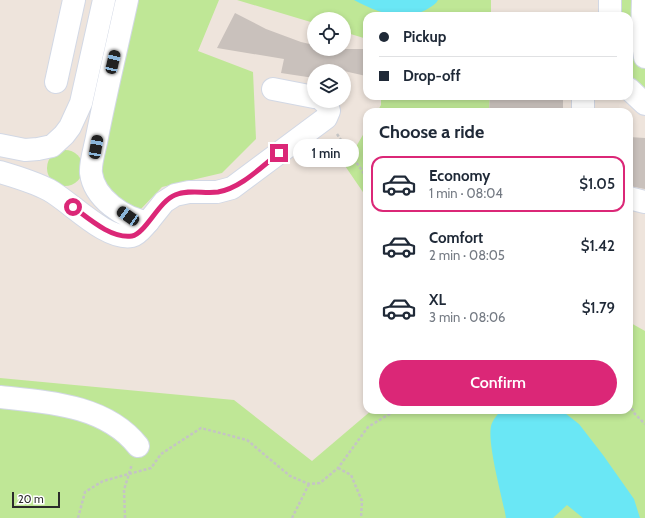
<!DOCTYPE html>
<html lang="en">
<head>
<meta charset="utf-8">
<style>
	:root { --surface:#fff; --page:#f2f2f3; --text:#1f2937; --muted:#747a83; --line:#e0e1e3; --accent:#db2777 }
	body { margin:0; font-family:Cabin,sans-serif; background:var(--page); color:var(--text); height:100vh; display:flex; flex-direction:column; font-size:15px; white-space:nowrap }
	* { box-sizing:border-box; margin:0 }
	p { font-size:13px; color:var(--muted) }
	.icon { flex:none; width:22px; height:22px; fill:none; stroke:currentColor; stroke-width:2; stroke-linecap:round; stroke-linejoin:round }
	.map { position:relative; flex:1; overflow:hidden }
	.sheet { position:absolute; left:363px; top:108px; width:270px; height:306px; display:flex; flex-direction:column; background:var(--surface); border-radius:12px; box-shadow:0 2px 6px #0003 }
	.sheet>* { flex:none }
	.top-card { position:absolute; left:363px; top:12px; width:270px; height:88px; border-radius:12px; box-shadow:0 2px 6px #0003; display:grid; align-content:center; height:88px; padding:0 16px; background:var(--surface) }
	.tools { position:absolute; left:307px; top:12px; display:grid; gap:8px }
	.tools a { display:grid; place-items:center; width:44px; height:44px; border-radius:50%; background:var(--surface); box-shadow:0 2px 6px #0003; font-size:20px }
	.scale { position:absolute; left:12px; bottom:10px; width:48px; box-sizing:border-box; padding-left:4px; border:2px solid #2b2b2b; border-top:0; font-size:11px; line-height:14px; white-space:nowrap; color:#2b2b2b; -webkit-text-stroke:3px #fff; paint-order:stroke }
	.end { position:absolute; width:18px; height:18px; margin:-9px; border:5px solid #db2777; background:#fff; box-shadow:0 0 0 2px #fff }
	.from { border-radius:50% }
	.bubble { position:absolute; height:28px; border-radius:14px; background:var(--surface); box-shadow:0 2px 6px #0003; font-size:13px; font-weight:600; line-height:28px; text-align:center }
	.car { position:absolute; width:12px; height:24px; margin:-12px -6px; border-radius:5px; box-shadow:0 0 3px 1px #0007; background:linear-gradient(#222 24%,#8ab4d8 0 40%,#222 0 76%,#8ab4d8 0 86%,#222 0) }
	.top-card b { display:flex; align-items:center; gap:14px; height:38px; font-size:15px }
	.top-card b+b { border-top:1px solid var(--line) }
	.top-card i { width:10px; height:10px; background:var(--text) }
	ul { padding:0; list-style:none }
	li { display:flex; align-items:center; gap:12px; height:56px; margin:0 8px 6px; padding:0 8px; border:2px solid transparent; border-radius:12px }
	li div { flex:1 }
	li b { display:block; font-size:15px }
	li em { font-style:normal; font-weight:600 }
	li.active { border-color:var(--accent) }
	li>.icon { width:36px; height:36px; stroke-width:1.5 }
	h2 { padding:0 16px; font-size:18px; line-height:48px }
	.button { display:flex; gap:8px; margin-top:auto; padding:8px 16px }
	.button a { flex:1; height:46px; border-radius:24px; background:var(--accent); color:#fff; font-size:16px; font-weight:600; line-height:46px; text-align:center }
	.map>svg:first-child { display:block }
</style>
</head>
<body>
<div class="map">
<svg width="645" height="518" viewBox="0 0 645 518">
	<rect width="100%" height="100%" fill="#eee4dc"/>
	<!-- green -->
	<g fill="#bfe796">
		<path d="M137 0H219L198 51 253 72 256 139 222 173 162 187 138 212 101 187 103 145Z"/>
		<path d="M237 0H491V16H367V39L344 32V19H314V23Z"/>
		<path d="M620 0H645V93L629 74V16H620Z"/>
		<path d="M381 96H490L489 112H377L381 105Z"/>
		<path d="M367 128V198L341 160 357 145Z"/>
		<circle cx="65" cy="168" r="18"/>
		<path d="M629 322 645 331V518H0V378L234 400 312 461 372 410H629Z"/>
	</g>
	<!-- water -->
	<g fill="#6ae7f5">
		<path d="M354 0H438C436 4 432 6 429 8 404 24 377 12 354 0Z"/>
		<path d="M501 410H561L579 424 603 455 634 499 640 518H583L567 505 553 518H506C503 499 485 438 492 423 494 418 498 414 501 410Z"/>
	</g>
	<!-- building -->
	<g fill="#c9c1bc">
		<path d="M235 13 266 29 301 42 314 45V49H365L366 76 344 71H314V78L281 73 284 59 217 48Z"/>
		<path d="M490 96 563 97V112H489Z"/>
		<path d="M629 137 645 138V189L629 186Z"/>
	</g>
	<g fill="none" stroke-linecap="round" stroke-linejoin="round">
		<!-- minor casing -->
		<g stroke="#d2d8e5" stroke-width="24">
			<g id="minor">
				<path d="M610 0V16"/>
				<path d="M643 0 642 37 645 57"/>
				<path d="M56 82 74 0"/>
				<path d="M273 89 314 97"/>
				<path d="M629 89 645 104"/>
				<path d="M583 112V96"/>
				<path d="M0 145 25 150 38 149 52 146 64 135 70 127 81 103 104 0"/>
				<path d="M0 172C17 177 34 182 49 190 71 202 106 241 132 236 139 234 143 227 148 222 124 219 94 198 91 173 90 163 95 148 97 137 106 91 117 46 127 0"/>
				<path d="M629 198 645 202"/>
				<path d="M148 222 164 202 175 195 189 192H217L232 188 326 118 329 111 327 104 323 101"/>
				<path d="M0 397C48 402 106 405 138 446"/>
			</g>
		</g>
		<!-- path -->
		<g stroke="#c4c4c4" stroke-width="2.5" stroke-dasharray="3 2" stroke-linecap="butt">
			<path d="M337 134 367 178"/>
			<path d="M629 404 635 414 645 424"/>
			<path d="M338 468 351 475 362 501 361 518"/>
			<path d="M78 518 85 492 103 481 151 468 161 454 201 428 247 440 290 476 309 484 320 483 338 468 368 427 396 410"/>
			<path d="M125 518 124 490 132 464"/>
			<path d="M292 518 309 484"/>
		</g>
		<!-- minor -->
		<use href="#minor" stroke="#fff" stroke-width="22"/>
	</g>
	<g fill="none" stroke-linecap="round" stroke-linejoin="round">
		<!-- route -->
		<path stroke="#db2777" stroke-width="5" d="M73 207C88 218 111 239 132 236 145 234 159 201 175 195 189 189 204 194 218 192 241 188 261 167 279 153"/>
	</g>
</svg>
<div class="tools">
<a><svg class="icon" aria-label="locate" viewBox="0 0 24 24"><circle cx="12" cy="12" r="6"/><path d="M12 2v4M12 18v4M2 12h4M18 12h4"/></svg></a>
<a><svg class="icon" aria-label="layers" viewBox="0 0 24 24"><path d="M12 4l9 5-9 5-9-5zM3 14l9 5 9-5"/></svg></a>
</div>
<div class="scale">20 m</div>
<i class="end from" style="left:73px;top:207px"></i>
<i class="end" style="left:279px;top:153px"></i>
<div class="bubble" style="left:293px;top:139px;width:66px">1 min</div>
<i class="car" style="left:113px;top:62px;rotate:13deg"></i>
<i class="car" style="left:96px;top:147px;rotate:10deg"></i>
<i class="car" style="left:128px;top:216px;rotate:305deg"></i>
<div class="top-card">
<b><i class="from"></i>Pickup</b>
<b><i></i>Drop-off</b>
</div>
<section class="sheet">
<h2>Choose a ride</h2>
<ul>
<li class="active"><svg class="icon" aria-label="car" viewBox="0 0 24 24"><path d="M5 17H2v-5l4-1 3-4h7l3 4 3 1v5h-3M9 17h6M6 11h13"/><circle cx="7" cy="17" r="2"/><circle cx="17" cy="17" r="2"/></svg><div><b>Economy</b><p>1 min · 08:04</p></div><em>$1.05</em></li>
<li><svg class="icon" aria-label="car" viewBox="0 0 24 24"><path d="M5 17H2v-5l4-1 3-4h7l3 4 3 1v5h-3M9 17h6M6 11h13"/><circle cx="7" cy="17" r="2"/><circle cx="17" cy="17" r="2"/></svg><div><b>Comfort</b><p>2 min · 08:05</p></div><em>$1.42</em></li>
<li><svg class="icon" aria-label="car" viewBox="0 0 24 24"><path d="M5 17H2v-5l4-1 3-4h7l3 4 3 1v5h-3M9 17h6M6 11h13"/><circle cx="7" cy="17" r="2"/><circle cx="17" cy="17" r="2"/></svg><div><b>XL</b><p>3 min · 08:06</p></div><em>$1.79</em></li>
</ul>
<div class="button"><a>Confirm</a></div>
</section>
</div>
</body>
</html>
